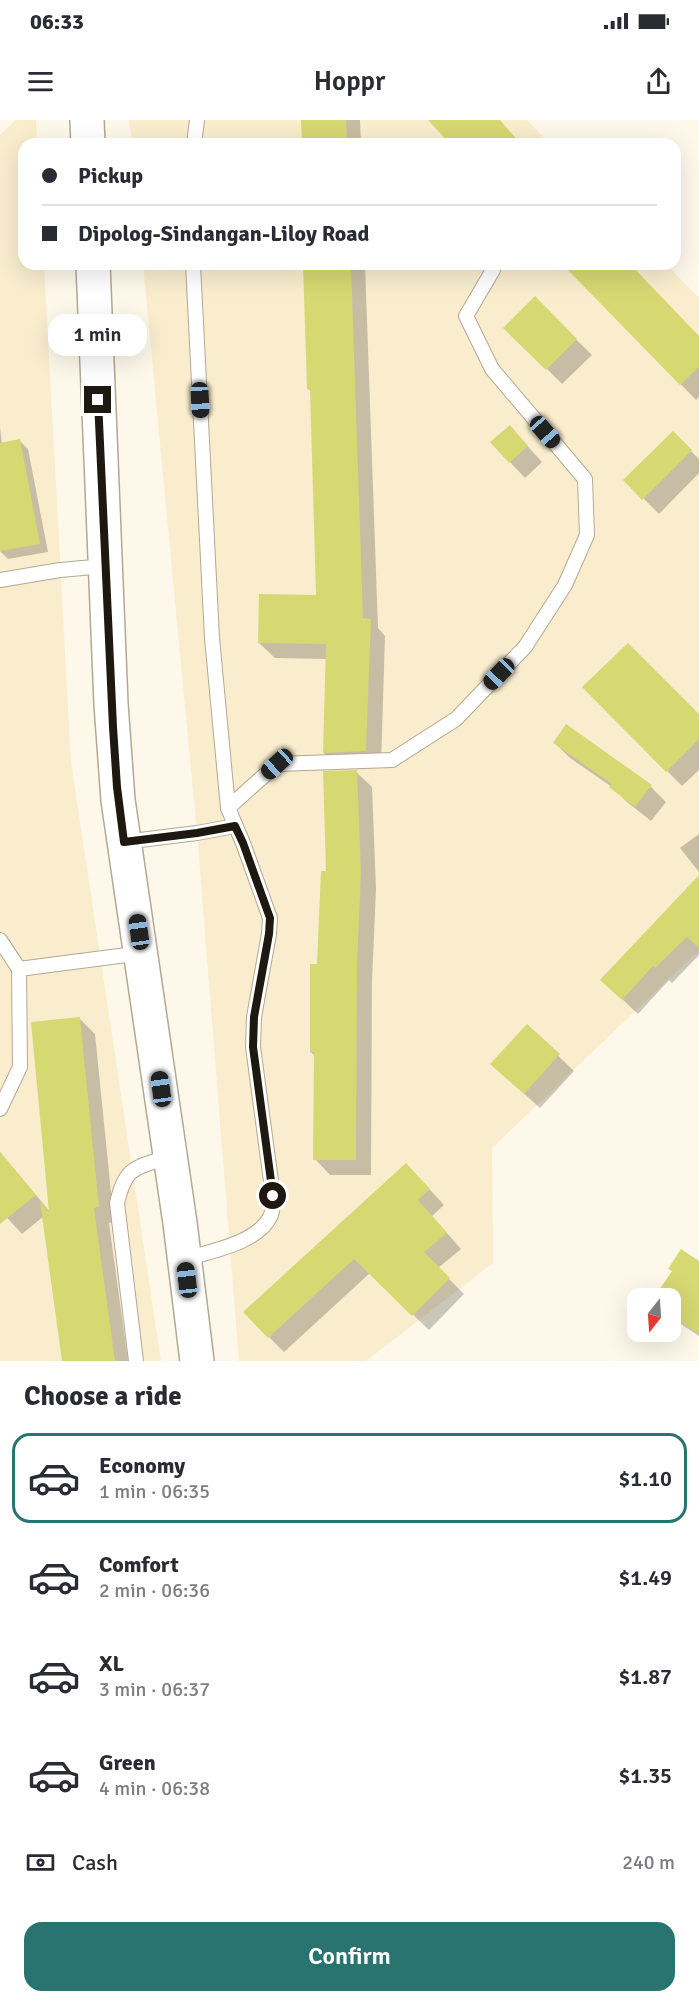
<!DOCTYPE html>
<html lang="en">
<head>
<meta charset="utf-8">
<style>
	:root { --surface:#fff; --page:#f7f7f7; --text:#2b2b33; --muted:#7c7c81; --line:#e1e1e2; --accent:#297371 }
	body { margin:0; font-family:Signika,sans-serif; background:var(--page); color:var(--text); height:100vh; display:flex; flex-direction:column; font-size:22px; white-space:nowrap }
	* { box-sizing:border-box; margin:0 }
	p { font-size:20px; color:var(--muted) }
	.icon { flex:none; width:33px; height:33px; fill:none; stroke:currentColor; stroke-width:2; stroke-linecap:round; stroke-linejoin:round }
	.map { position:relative; height:1241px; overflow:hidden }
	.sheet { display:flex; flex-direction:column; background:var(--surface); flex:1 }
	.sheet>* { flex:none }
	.banner { position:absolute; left:18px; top:18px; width:663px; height:132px; border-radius:18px; box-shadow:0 6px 24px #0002; display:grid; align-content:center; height:132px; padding:0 24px; background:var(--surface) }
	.needle { width:39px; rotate:197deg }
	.tools { position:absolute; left:627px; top:1168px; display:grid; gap:12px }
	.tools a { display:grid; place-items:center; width:54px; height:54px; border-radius:12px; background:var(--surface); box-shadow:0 6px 24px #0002; font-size:30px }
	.end { position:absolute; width:27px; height:27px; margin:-14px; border:8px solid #1d1911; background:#fff; box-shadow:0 0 0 3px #fff }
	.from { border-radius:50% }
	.bubble { position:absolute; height:42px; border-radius:18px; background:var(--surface); box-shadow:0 6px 24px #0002; font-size:20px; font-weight:600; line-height:42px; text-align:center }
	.car { position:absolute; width:18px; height:36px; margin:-18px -9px; border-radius:8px; box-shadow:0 0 4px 2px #0007; background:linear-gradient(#222 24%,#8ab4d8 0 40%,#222 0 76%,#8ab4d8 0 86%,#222 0) }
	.banner b { display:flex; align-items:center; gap:21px; height:57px; font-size:22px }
	.banner b+b { border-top:2px solid var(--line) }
	.banner i { width:15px; height:15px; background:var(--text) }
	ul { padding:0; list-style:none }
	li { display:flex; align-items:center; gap:18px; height:90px; margin:0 12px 9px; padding:0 12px; border:3px solid transparent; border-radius:18px }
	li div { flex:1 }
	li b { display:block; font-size:22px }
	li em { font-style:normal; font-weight:600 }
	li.selected { border-color:var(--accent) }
	li>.icon { width:54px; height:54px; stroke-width:1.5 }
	h2 { padding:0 24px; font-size:27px; line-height:72px }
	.pay { display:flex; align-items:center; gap:15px; height:66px; padding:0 24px; font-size:22px }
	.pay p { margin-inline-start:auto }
	.primary-button { display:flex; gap:12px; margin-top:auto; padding:12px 24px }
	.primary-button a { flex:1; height:69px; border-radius:18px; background:var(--accent); color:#fff; font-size:24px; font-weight:600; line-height:69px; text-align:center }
	.status { display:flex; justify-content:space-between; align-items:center; height:42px; padding:0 30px; background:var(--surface); direction:ltr }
	.status svg { height:16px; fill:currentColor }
	header { display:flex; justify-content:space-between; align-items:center; height:78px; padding:0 24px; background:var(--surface); font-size:27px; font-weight:600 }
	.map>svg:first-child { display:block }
</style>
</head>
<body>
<div class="status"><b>06:33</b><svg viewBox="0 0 49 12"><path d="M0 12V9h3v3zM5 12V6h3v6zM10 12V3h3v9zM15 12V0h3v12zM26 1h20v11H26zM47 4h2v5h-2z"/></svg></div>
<header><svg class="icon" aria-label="menu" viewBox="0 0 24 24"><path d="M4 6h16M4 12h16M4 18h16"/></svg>Hoppr<svg class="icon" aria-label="share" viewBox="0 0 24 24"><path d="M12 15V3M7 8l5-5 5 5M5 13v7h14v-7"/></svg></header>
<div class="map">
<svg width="699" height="1241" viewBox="0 0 699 1241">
	<rect width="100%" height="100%" fill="#fef8ea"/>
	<!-- built -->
	<g fill="#f9edce">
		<path d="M16 0H36L37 24H24V144H44L71 642 161 1241H0V15Z"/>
		<path d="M129 0H527L550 24H132Z"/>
		<path d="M143 144H666L699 178V830L492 1028 493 1143 366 1241H239L197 713Z"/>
	</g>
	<!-- shadow -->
	<g fill="#0003">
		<path d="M303 0H360L361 24H303Z"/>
		<path d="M305 144H365L378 508 385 516 381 646 340 648 324 633 327 539 275 538 259 523 318 477 312 272 308 269Z"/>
		<path d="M564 144H628L699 217V277L696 280Z"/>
		<path d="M535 179 592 235 562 264 506 208Z"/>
		<path d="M0 307 2 324 19 320 28 329 48 432 8 439 0 431Z"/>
		<path d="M510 307 542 342 525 358 510 342Z"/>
		<path d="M673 313 699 339V353L659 394 625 360Z"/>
		<path d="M584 567 699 596V650L682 666Z"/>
		<path d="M555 623 651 667 666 682 651 701 627 682 612 667 570 638Z"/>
		<path d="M356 652 372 667 376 769 372 861 371 1055H330L315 1039V936L311 932 328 753Z"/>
		<path d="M699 714V752L680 728Z"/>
		<path d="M699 770V835L672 863 669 860 638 894 618 875Z"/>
		<path d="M80 899 95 914 114 1102 109 1103 128 1241H64L44 1096 22 1114 0 1090V1032L51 1093Z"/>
		<path d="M527 906 574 951 540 988 508 959Z"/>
		<path d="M421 1060 444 1085 432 1096 461 1129 438 1148 464 1174 429 1210 370 1153 284 1232 269 1217Z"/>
		<path d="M699 1142V1216L670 1197V1179H655Z"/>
	</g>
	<!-- building -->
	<g fill="#d6d872">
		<path d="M301 0H346L347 24H302Z"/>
		<path d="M428 0H500L521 24H450Z"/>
		<path d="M303 144H351L363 498 371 499 366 631 323 633 326 524 258 523 259 474 316 475 310 269H307Z"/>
		<path d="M562 144H630L699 216V247L680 265Z"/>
		<path d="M535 176 577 219 546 250 503 208Z"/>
		<path d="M510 305 528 326 509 343 490 322Z"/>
		<path d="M673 311 692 330 642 380 623 360Z"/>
		<path d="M20 319 40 424 0 431V323Z"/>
		<path d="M628 523 699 594V619L666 652 582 567Z"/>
		<path d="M566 604 652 665 635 687 609 667 612 664 553 623Z"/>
		<path d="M357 650 361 753 357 845 356 1040H313L314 932H310V844H317L321 751H326L323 651Z"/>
		<path d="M699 755V828L687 817 655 848 653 846 622 880 600 860Z"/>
		<path d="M80 897 99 1087 94 1088 115 1241H62L40 1081 49 1092 31 902Z"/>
		<path d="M527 904 560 934 524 974 490 944Z"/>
		<path d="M0 1032 36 1075 0 1104Z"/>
		<path d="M406 1043 430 1069 418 1080 447 1113 424 1132 450 1158 412 1196 354 1139 268 1218 243 1192Z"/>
		<path d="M681 1129 699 1141V1214L670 1195V1179H653L672 1151 668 1149Z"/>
	</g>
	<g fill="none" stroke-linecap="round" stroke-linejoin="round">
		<!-- lane casing -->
		<g stroke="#b2a993" stroke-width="16">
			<g id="lane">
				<path d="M194 24 197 0"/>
				<path d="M0 460 60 450 105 446"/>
				<path d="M228 688 277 644 392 640 456 599 525 527 565 465 587 415 585 359 492 249 466 196 493 150"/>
				<path d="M124 722 197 713 235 706"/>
				<path d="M0 820 19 849 20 947 0 989"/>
				<path d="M19 849 142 833"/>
				<path d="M185 1139C211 1131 259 1123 271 1095 273 1089 273 1082 273 1076L253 927 254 897 269 814 270 798 243 723 228 688 212 518 193 144"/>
				<path d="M136 1241 117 1083C126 1044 137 1048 171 1036"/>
			</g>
		</g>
		<!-- highway casing -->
		<g stroke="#b2a993" stroke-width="36">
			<g id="highway">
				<path d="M87 0 88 24"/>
				<path d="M93 144 111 584 118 680 180 1103 197 1241"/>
			</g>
		</g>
		<!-- lane -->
		<use href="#lane" stroke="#fff" stroke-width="14"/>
		<!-- highway -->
		<use href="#highway" stroke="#fff" stroke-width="33"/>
	</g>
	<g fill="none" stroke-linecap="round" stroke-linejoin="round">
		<!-- route -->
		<path stroke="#1d1911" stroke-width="8" d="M98 280 113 607 117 667 124 722 197 713 235 706 243 723 270 798 269 814 254 897 253 927 273 1076"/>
	</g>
</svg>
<div class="tools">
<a><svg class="needle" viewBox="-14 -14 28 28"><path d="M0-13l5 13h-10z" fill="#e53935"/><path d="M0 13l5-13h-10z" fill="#7c7c81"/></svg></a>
</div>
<i class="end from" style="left:273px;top:1076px"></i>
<i class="end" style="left:98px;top:280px"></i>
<div class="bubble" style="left:48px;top:194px;width:99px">1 min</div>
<i class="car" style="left:200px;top:280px;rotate:177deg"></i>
<i class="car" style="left:545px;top:312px;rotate:139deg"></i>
<i class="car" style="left:499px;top:554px;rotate:224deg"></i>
<i class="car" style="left:277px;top:644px;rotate:228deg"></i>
<i class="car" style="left:139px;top:812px;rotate:352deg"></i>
<i class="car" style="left:161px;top:969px;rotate:352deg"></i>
<i class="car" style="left:187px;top:1160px;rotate:353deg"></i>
<div class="banner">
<b><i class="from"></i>Pickup</b>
<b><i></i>Dipolog-Sindangan-Liloy Road</b>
</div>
</div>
<section class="sheet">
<h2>Choose a ride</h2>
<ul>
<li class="selected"><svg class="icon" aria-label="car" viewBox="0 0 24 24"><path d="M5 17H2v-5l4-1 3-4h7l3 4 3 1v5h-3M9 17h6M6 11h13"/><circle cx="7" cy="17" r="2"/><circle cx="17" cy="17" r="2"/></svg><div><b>Economy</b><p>1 min · 06:35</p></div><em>$1.10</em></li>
<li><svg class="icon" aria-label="car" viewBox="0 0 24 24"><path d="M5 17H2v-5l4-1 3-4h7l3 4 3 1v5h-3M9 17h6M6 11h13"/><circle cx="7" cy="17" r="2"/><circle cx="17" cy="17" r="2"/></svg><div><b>Comfort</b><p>2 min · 06:36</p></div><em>$1.49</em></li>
<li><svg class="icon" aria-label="car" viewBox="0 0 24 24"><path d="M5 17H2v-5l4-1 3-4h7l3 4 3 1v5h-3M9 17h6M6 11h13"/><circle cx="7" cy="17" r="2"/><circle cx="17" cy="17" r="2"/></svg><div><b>XL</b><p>3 min · 06:37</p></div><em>$1.87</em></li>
<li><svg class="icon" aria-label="car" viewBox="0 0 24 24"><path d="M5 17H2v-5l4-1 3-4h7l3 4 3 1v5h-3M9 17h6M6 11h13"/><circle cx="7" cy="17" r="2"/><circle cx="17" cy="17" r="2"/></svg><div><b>Green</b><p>4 min · 06:38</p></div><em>$1.35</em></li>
</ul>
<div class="pay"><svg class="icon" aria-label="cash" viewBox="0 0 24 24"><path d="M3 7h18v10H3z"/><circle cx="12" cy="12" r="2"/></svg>Cash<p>240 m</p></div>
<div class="primary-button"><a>Confirm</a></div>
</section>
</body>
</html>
